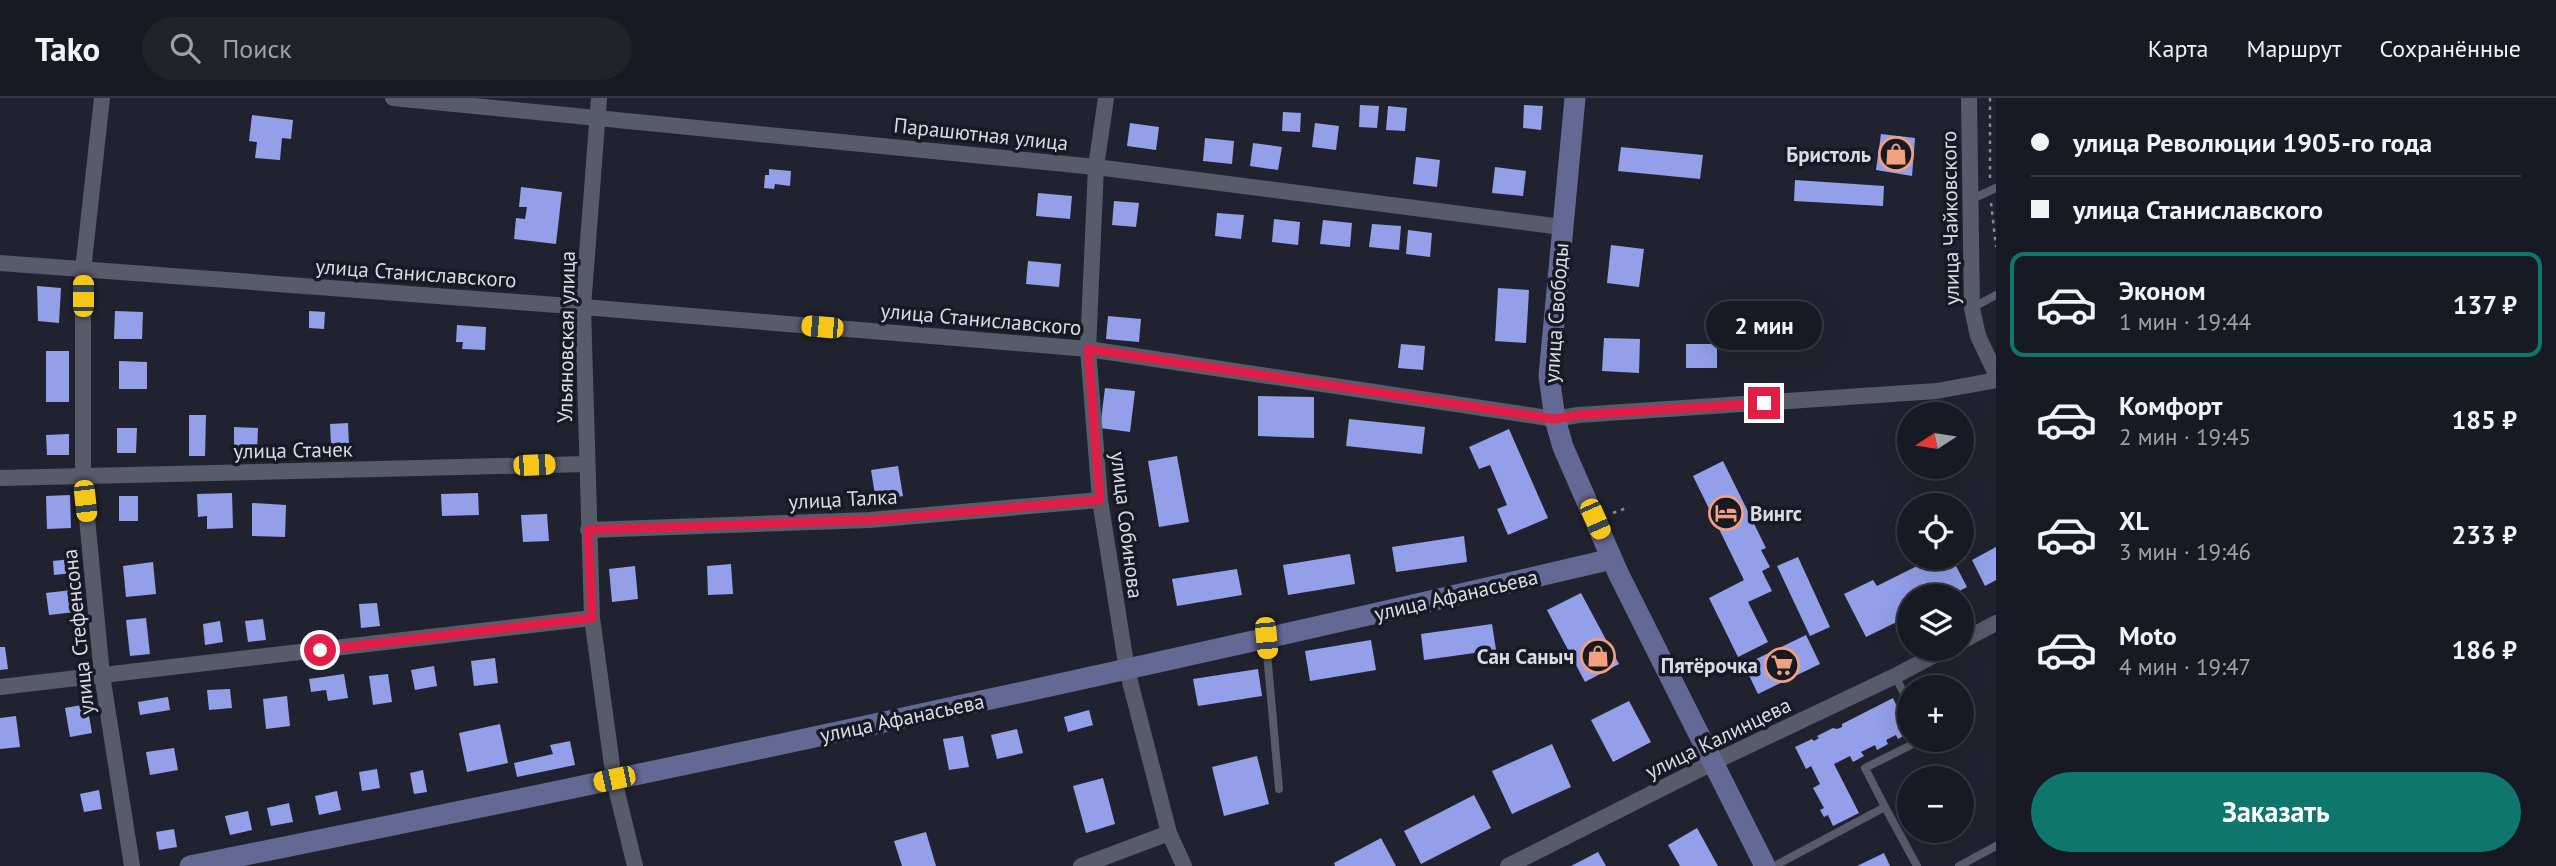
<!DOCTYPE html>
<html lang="ru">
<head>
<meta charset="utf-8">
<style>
	:root { --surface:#181a23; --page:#21232b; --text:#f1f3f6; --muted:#9fa1a6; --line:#363841; --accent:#0f766e }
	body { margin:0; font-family:"PT Sans",sans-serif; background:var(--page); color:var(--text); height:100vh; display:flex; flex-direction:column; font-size:26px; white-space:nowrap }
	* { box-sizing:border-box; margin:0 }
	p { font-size:23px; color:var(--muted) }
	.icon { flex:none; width:38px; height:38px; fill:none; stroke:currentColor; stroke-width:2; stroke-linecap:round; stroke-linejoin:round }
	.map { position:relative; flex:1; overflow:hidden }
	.details { display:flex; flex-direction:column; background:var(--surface); width:560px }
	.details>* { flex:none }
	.hud { display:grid; align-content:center; height:154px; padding:0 35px; background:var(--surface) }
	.needle { width:46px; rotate:258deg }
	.fabs { position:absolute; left:1897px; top:304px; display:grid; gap:14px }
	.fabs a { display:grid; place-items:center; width:77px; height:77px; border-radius:50%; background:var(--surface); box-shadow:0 7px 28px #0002,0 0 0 2px var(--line); font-size:35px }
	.end { position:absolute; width:32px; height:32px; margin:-16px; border:9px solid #e11d48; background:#fff; box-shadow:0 0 0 4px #fff }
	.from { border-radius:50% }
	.bubble { position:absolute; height:49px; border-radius:24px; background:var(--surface); box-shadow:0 7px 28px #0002,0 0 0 2px var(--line); font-size:23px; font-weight:700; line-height:49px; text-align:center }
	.car { position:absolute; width:21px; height:42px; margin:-21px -10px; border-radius:9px; box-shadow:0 0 5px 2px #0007; background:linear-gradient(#f5c518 24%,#345 0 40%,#f5c518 0 76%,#345 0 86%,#f5c518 0) }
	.hud b { display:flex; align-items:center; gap:24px; height:66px; font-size:26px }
	.hud b+b { border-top:2px solid var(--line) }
	.hud i { width:18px; height:18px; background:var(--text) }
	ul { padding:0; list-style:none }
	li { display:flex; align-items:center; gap:21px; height:105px; margin:0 14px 10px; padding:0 21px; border:4px solid transparent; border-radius:14px }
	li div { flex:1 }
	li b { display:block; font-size:26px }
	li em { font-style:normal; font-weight:700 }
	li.on { border-color:var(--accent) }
	li>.icon { width:63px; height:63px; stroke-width:1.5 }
	.cta { display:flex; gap:14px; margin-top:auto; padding:14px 35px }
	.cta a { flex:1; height:80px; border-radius:42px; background:var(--accent); color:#fff; font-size:28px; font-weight:700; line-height:80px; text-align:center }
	header { display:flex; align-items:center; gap:42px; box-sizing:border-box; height:98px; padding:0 35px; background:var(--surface); border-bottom:2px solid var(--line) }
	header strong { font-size:33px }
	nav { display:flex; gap:38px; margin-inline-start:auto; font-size:24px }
	.search { width:490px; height:63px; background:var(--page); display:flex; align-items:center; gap:18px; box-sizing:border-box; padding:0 24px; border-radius:38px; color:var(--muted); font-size:26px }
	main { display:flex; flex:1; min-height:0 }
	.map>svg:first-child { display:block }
</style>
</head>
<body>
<header>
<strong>Tako</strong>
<div class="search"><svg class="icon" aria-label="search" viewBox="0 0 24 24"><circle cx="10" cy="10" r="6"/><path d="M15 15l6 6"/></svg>Поиск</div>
<nav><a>Карта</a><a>Маршрут</a><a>Сохранённые</a></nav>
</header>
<main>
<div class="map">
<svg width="1996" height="768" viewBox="0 0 1996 768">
	<rect width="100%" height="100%" fill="#20232f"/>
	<!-- building -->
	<g fill="#939fe8">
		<path d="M1360 7 1379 8 1377 30 1359 29Z"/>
		<path d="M1524 7 1543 8 1541 32 1523 30Z"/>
		<path d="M1388 8 1407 10 1405 33 1386 32Z"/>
		<path d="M1283 14 1301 15 1300 34 1282 33Z"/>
		<path d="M252 17 293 22 291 41 282 40 280 62 255 60 257 44 249 43Z"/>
		<path d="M1130 25 1159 29 1156 52 1127 48Z"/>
		<path d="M1315 25 1339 28 1336 52 1312 49Z"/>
		<path d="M1881 36 1915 40 1912 78 1876 72Z"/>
		<path d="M1205 40 1234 43 1232 66 1203 63Z"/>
		<path d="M1253 45 1282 49 1278 72 1250 68Z"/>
		<path d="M1621 49 1703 57 1700 81 1618 73Z"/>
		<path d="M1416 59 1440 62 1437 89 1413 86Z"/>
		<path d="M1495 69 1526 73 1523 98 1492 95Z"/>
		<path d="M769 71 791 73 790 88 775 86 774 91 764 90 765 77H769Z"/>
		<path d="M1795 82 1884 88 1883 108 1794 103Z"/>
		<path d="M521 89 562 94 556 146 514 141 516 120 525 121 527 109H519Z"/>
		<path d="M1038 95 1072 98 1070 121 1036 118Z"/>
		<path d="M1114 103 1139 105 1136 129 1112 127Z"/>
		<path d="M1217 115 1244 117 1241 141 1215 138Z"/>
		<path d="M1274 121 1300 124 1298 147 1272 144Z"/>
		<path d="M1323 122 1352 125 1350 149 1320 146Z"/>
		<path d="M1372 126 1401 128 1399 152 1369 149Z"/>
		<path d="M1408 132 1432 135 1430 159 1406 156Z"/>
		<path d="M1611 147 1644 151 1639 189 1607 185Z"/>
		<path d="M1028 163 1061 166 1059 189 1026 186Z"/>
		<path d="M37 188 61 190 59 225 38 223Z"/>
		<path d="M1498 190 1529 192 1526 245 1495 243Z"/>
		<path d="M1736 205 1797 207V245L1734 244Z"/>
		<path d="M115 213 143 214 142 241H114Z"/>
		<path d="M309 213 325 214 324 231 309 230Z"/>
		<path d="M1108 218 1141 221 1139 244 1106 241Z"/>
		<path d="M457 227 486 229 485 252 462 251 463 244H456Z"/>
		<path d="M1604 240 1640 241 1639 275 1602 273Z"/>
		<path d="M1401 246 1425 248 1423 272 1398 270Z"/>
		<rect x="1686" y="246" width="31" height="24"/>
		<rect x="46" y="253" width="23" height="51"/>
		<path d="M119 263 147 264V291H119Z"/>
		<path d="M1105 290 1135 293 1130 334 1100 330Z"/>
		<path d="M1258 298 1314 299V340L1258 338Z"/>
		<path d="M189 317H206L205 358H189Z"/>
		<path d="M1349 321 1425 329 1422 356 1346 348Z"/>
		<path d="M348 325 349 347H331L330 326Z"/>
		<path d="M234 329 258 330 257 355 234 354Z"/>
		<path d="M117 330H137L136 355H117Z"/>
		<path d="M1509 331 1548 420 1508 437 1497 411 1507 407 1490 367 1479 371 1469 349Z"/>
		<path d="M69 336V357H47L46 337Z"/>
		<path d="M1177 358 1189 424 1159 429 1148 363Z"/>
		<path d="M1723 363 1766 450 1761 452 1770 469 1762 473 1772 493 1748 504 1768 544 1738 559 1709 500 1744 482 1693 378Z"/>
		<path d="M898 368 903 398 876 403 871 372Z"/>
		<path d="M232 395 233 430 207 431V418L198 419 197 396Z"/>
		<path d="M478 395 479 417 442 418 441 396Z"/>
		<path d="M70 397 71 430 47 431 46 398Z"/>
		<rect x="119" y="398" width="19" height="25"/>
		<path d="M252 405 286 407 285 439 252 438Z"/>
		<path d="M547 416 549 443 523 444 521 417Z"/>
		<path d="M1464 438 1467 464 1396 474 1392 449Z"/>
		<path d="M1996 449V482L1985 488 1972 462Z"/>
		<path d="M1350 456 1355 486 1288 497 1283 467Z"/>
		<path d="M1798 459 1830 529 1810 538 1777 468Z"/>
		<path d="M1916 460H1952L1967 489 1948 499H1909V518L1866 539 1844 496 1873 482 1877 488 1919 467Z"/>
		<path d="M71 461 73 475 54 477 53 463Z"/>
		<path d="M153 464 156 496 126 499 123 468Z"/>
		<path d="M731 466 733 496 708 497 707 468Z"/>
		<path d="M635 468 638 501 612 504 609 471Z"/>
		<path d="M1237 471 1242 497 1177 508 1172 481Z"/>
		<path d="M72 492 75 514 49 517 46 495Z"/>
		<path d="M1581 495 1619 566 1585 584 1547 512Z"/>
		<path d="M377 505 380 528 361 530 359 506Z"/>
		<path d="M146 520 150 556 130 558 126 522Z"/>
		<path d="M263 521 266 542 248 544 245 523Z"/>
		<path d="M220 523 223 544 205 547 203 526Z"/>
		<path d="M1492 526 1496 552 1424 562 1421 536Z"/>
		<path d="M1806 537 1820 566 1758 596 1744 567Z"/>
		<path d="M1371 542 1376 572 1310 583 1305 553Z"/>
		<path d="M0 549H5L8 571 0 572Z"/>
		<path d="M495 560 498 585 474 588 471 563Z"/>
		<path d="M434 568 437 588 415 592 411 572Z"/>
		<path d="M1258 571 1262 598 1198 608 1193 581Z"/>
		<path d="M344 576 348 600 328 603 326 592 311 594 309 581Z"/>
		<path d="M388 576 392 604 373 607 369 578Z"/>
		<path d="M1939 577 1946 589 1932 590 1929 583Z"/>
		<path d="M230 591 232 610 209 612 207 592Z"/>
		<path d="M287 598 290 628 266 631 263 601Z"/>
		<path d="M168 599 170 612 140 617 138 604Z"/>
		<path d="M1893 600 1909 635 1898 641 1896 637 1886 642 1888 646 1877 652 1875 647 1861 654 1864 658 1853 664 1850 658 1834 666 1859 715 1833 728 1828 717 1824 719 1820 712 1824 710 1813 690 1820 686 1811 668 1806 671 1795 649 1812 641 1814 643 1819 640 1817 638 1833 630 1837 631 1842 629V626Z"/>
		<path d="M1629 603 1651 644 1613 664 1591 622Z"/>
		<path d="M87 606 92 635 70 639 65 610Z"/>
		<path d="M1089 612 1093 627 1068 634 1064 619Z"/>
		<path d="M16 618 20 649 0 651V620Z"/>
		<path d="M500 626 508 665 467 674 459 635Z"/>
		<path d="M1017 631 1023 655 997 661 991 637Z"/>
		<path d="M963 638 969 669 949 672 943 641Z"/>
		<path d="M570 643 575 667 517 679 514 665 553 656 550 647Z"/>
		<path d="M1552 646 1571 689 1512 716 1492 673Z"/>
		<path d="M174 650 178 672 150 677 146 654Z"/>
		<path d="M1257 658 1269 706 1224 718 1212 669Z"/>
		<path d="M377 671 380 690 362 693 359 674Z"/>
		<path d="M423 672 427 694 414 696 410 675Z"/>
		<path d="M1103 680 1115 726 1086 735 1073 688Z"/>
		<path d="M99 692 102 711 84 714 80 696Z"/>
		<path d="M337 693 341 712 319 717 315 698Z"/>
		<path d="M1474 697 1491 730 1421 766 1404 733Z"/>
		<path d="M289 705 293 724 271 728 267 710Z"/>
		<path d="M248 713 252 732 230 737 225 718Z"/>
		<path d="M1697 730 1718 768H1680L1668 747Z"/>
		<path d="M174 731 177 749 159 752 156 734Z"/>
		<path d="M926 734 936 768H902L894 743Z"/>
		<path d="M1381 740 1396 768H1335L1334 765Z"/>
		<path d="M1598 754 1606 768H1571Z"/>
		<path d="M1884 755 1890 768H1857Z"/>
	</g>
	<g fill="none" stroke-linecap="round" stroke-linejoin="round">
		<!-- path -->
		<g stroke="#868892" stroke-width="2.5" stroke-dasharray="3.5 5" stroke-linecap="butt">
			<path d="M1990 0V81"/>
			<path d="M1991 105 1996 149"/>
			<path d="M1613 415 1629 409"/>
		</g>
		<!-- lane -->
		<g stroke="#585b69" stroke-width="8">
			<path d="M1970 102 1996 90"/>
			<path d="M1972 210 1996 197"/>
			<path d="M1266 543 1279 691"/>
			<path d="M1895 578 1909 605"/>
			<path d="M1885 709 1917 768"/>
			<path d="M1778 766 1885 709 1865 670 1921 642"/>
			<path d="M1959 768 1996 748"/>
		</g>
		<!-- street -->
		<g stroke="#585b69" stroke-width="16">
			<path d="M102 0 83 172V378L102 577 132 768"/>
			<path d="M393 0 1096 69 1562 129"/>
			<path d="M599 0 583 209 592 520 614 682 635 768"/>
			<path d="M1106 0 1096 69 1088 251 1100 402 1127 572 1169 735 1184 768"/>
			<path d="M1969 0 1972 210 1978 238 1996 276"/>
			<path d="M0 165 583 209 1088 251 1555 321 1578 317 1937 293 1996 282"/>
			<path d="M0 380 587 366"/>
			<path d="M588 432 870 422 1100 402"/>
			<path d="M1962 543 1996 525"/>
			<path d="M0 589 592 520"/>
			<path d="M1081 768 1169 735"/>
			<path d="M1508 768 1714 664 1895 578 1946 551"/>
		</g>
		<!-- secondary -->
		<g stroke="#636895" stroke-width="21">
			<path d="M1575 0 1549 278 1555 321 1563 349 1619 477 1765 768"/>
			<path d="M190 768C666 673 1140 571 1612 461"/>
		</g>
	</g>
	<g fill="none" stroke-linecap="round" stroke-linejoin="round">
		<!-- route -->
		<path stroke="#e11d48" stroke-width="9" d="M320 552 592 520 588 432 870 422 1100 402 1088 251 1555 321 1578 317 1764 305"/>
	</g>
	<!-- icons -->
	<defs>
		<g id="shop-ring" transform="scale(1.75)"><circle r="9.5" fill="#171925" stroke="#f2a07e" stroke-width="1.5"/><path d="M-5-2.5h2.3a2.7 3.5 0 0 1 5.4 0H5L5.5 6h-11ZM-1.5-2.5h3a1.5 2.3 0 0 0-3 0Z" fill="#f2a07e"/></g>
		<g id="hotel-ring" transform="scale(1.75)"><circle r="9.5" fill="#171925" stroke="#f2a07e" stroke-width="1.5"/><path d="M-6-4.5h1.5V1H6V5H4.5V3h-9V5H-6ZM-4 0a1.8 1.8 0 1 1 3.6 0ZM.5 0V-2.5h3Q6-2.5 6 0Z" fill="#f2a07e"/></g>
		<g id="supermarket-ring" transform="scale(1.75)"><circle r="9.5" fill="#171925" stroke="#f2a07e" stroke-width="1.5"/><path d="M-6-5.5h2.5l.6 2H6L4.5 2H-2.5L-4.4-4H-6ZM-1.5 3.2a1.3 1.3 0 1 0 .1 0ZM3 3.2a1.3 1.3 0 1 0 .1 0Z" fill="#f2a07e"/></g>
	</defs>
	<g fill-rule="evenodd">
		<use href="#shop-ring" x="1896" y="56"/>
		<use href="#hotel-ring" x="1726" y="415"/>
		<use href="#shop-ring" x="1598" y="558"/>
		<use href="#supermarket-ring" x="1782" y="567"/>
	</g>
	<g text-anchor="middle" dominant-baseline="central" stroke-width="7" stroke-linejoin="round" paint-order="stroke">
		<!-- street labels -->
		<g font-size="21" fill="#dadce4" stroke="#171925">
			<text transform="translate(981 36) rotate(6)">Парашютная улица</text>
			<text transform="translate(1950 120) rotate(-91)">улица Чайковского</text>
			<text transform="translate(416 175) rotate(4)">улица Станиславского</text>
			<text transform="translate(1556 215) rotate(-86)">улица Свободы</text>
			<text transform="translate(981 221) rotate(5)">улица Станиславского</text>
			<text transform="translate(566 239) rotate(-89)">Ульяновская улица</text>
			<text transform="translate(293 352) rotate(-1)">улица Стачек</text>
			<text transform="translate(843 401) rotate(-3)">улица Талка</text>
			<text transform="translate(1127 427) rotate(83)">улица Собинова</text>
			<text transform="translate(1456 497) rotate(-13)">улица Афанасьева</text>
			<text transform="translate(78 534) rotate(-96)">улица Стефенсона</text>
			<text transform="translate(902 620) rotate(-12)">улица Афанасьева</text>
			<text transform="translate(1718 640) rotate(-26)">улица Калинцева</text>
		</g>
		<!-- poi labels -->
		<g font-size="21" font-weight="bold" fill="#dadce4" stroke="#171925" text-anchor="end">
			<text x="1871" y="56">Бристоль</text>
			<text x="1750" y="415" text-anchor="start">Вингс</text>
			<text x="1574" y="558">Сан Саныч</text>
			<text x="1758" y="567">Пятёрочка</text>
		</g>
	</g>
</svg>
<div class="fabs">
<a><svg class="needle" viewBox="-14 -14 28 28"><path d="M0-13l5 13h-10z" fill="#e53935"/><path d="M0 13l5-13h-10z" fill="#9fa1a6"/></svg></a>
<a><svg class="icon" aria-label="locate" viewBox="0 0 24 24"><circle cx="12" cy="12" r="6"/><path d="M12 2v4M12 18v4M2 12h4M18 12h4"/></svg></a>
<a><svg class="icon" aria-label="layers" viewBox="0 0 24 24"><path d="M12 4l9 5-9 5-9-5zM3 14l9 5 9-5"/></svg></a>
<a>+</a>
<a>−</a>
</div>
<i class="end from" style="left:320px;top:552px"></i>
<i class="end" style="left:1764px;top:305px"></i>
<div class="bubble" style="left:1706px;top:203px;width:116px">2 мин</div>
<i class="car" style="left:83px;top:198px;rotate:0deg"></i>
<i class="car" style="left:822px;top:229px;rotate:275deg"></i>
<i class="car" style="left:534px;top:367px;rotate:88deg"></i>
<i class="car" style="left:85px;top:403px;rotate:174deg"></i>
<i class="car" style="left:1595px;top:421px;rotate:156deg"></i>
<i class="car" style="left:1266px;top:540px;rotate:175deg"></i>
<i class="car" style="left:614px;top:681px;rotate:258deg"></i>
</div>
<section class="details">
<div class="hud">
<b><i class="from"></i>улица Революции 1905-го года</b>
<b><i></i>улица Станиславского</b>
</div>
<ul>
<li class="on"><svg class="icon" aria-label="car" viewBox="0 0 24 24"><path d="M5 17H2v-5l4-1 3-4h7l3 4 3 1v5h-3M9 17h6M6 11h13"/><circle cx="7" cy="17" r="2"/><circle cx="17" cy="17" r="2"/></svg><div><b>Эконом</b><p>1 мин · 19:44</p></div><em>137 ₽</em></li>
<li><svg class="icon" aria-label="car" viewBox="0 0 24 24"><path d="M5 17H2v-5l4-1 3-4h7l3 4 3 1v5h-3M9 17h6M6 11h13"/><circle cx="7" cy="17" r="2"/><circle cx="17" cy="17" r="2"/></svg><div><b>Комфорт</b><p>2 мин · 19:45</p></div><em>185 ₽</em></li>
<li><svg class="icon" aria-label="car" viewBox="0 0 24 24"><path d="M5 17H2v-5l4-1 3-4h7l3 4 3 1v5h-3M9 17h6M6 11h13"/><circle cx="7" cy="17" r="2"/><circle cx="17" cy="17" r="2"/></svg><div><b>XL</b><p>3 мин · 19:46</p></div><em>233 ₽</em></li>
<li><svg class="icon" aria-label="car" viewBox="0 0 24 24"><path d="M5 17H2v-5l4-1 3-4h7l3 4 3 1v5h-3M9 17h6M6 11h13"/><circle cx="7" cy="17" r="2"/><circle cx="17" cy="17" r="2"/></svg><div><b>Moto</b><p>4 мин · 19:47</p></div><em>186 ₽</em></li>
</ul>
<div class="cta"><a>Заказать</a></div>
</section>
</main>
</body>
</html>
